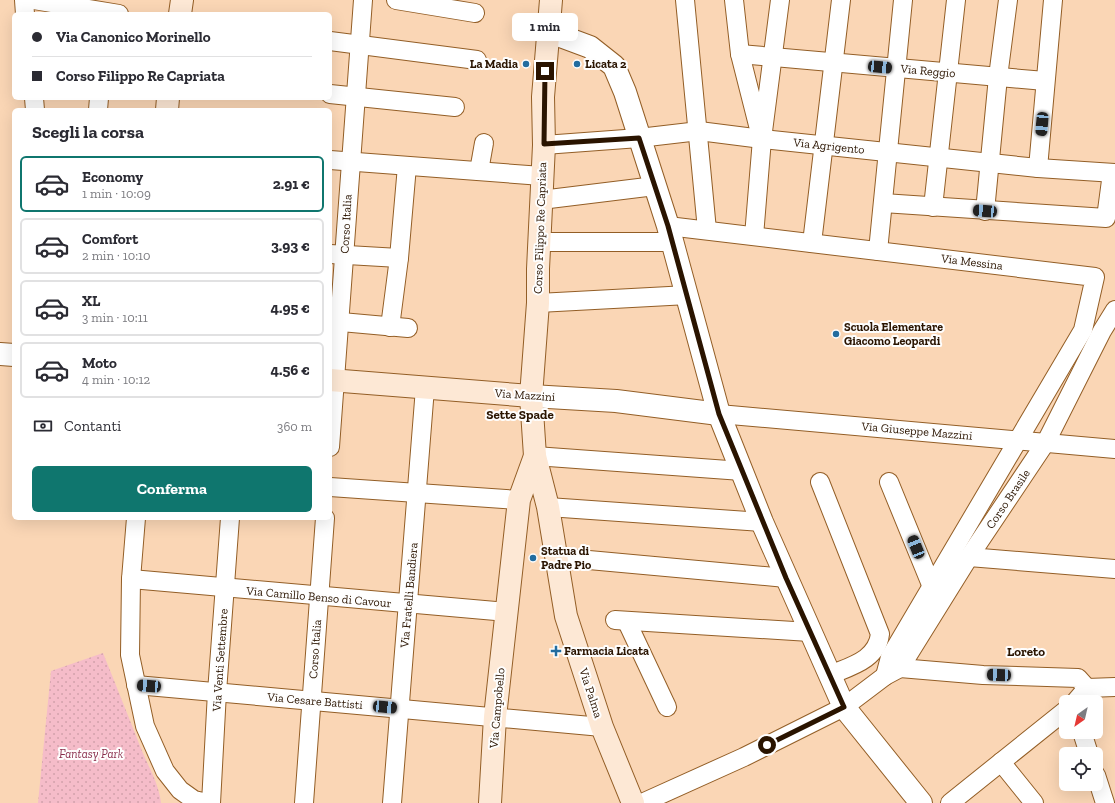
<!DOCTYPE html>
<html lang="it">
<head>
<meta charset="utf-8">
<style>
	:root { --surface:#fff; --page:#f7f7f7; --text:#2b2b33; --muted:#7c7c81; --line:#e1e1e2; --accent:#0f766e }
	body { margin:0; font-family:"Zilla Slab",serif; background:var(--page); color:var(--text); height:100vh; display:flex; flex-direction:column; font-size:15px; white-space:nowrap }
	* { box-sizing:border-box; margin:0 }
	p { font-size:13px; color:var(--muted) }
	.icon { flex:none; width:22px; height:22px; fill:none; stroke:currentColor; stroke-width:2; stroke-linecap:round; stroke-linejoin:round }
	.map { position:relative; flex:1; overflow:hidden }
	.details { position:absolute; left:12px; top:108px; width:320px; height:412px; display:flex; flex-direction:column; background:var(--surface); border-radius:6px; box-shadow:0 4px 16px #0002 }
	.details>* { flex:none }
	.top-card { position:absolute; left:12px; top:12px; width:320px; height:88px; border-radius:6px; box-shadow:0 4px 16px #0002; display:grid; align-content:center; height:88px; padding:0 20px; background:var(--surface) }
	.needle { width:26px; rotate:214deg }
	.fabs { position:absolute; left:1059px; top:695px; display:grid; gap:8px }
	.fabs a { display:grid; place-items:center; width:44px; height:44px; border-radius:6px; background:var(--surface); box-shadow:0 4px 16px #0002; font-size:20px }
	.end { position:absolute; width:18px; height:18px; margin:-9px; border:5px solid #2a1400; background:#fff; box-shadow:0 0 0 2px #fff }
	.from { border-radius:50% }
	.bubble { position:absolute; height:28px; border-radius:6px; background:var(--surface); box-shadow:0 4px 16px #0002; font-size:13px; font-weight:800; line-height:28px; text-align:center }
	.car { position:absolute; width:12px; height:24px; margin:-12px -6px; border-radius:5px; box-shadow:0 0 3px 1px #0007; background:linear-gradient(#222 24%,#8ab4d8 0 40%,#222 0 76%,#8ab4d8 0 86%,#222 0) }
	.top-card b { display:flex; align-items:center; gap:14px; height:38px; font-size:15px }
	.top-card b+b { border-top:1px solid var(--line) }
	.top-card i { width:10px; height:10px; background:var(--text) }
	ul { padding:0; list-style:none }
	li { display:flex; align-items:center; gap:12px; height:56px; margin:0 8px 6px; padding:0 12px; border:2px solid var(--line); border-radius:6px }
	li div { flex:1 }
	li b { display:block; font-size:15px }
	li em { font-style:normal; font-weight:800 }
	li.selected { border-color:var(--accent) }
	li>.icon { width:36px; height:36px; stroke-width:1.5 }
	h2 { padding:0 20px; font-size:18px; line-height:48px }
	.pay { display:flex; align-items:center; gap:10px; height:44px; padding:0 20px; font-size:15px }
	.pay p { margin-inline-start:auto }
	.action { display:flex; gap:8px; margin-top:auto; padding:8px 20px }
	.action a { flex:1; height:46px; border-radius:6px; background:var(--accent); color:#fff; font-size:16px; font-weight:800; line-height:46px; text-align:center }
	.map>svg:first-child { display:block }
</style>
</head>
<body>
<div class="map">
<svg width="1115" height="803" viewBox="0 0 1115 803">
	<defs>
		<pattern id="park-dots" width="8" height="8" patternUnits="userSpaceOnUse"><rect width="8" height="8" fill="#f5bcc9"/><path d="M2 2h.1M6 6h.1" fill="none" stroke="#d2a1ab" stroke-width="1.8" stroke-linecap="round"/></pattern>
	</defs>
	<rect width="100%" height="100%" fill="#fad6b5"/>
	<!-- park -->
	<path fill="url(#park-dots)" d="M103 653C116 685 129 718 142 751 149 768 159 784 161 803H38L51 671Z"/>
	<g fill="none" stroke-linecap="round" stroke-linejoin="round">
		<!-- minor casing -->
		<g stroke="#935e26" stroke-width="20">
			<g id="minor">
				<path d="M24 0 25 14"/>
				<path d="M34 0 119 14"/>
				<path d="M396 0 475 13"/>
				<path d="M685 0 707 230"/>
				<path d="M734 0 740 54 759 129"/>
				<path d="M330 41 477 60"/>
				<path d="M740 54 1045 81"/>
				<path d="M330 94 455 107"/>
				<path d="M34 98 35 110"/>
				<path d="M98 110 99 98"/>
				<path d="M544 145 639 138 699 131 762 139 1038 168 1115 173"/>
				<path d="M330 160 542 176"/>
				<path d="M1038 168 1053 0"/>
				<path d="M479 171 484 143"/>
				<path d="M541 200 655 186"/>
				<path d="M883 203 1106 218 1112 173"/>
				<path d="M933 207 956 0"/>
				<path d="M985 211 998 77 1008 0"/>
				<path d="M668 226 1095 277 1083 330 890 657 885 676"/>
				<path d="M754 236 762 139 780 0"/>
				<path d="M540 242H671"/>
				<path d="M812 243 841 0"/>
				<path d="M878 251 903 0"/>
				<path d="M330 254 399 258"/>
				<path d="M538 303 688 295"/>
				<path d="M330 321 408 328"/>
				<path d="M390 327 399 258 407 166"/>
				<path d="M719 414 1115 449"/>
				<path d="M330 447 363 0"/>
				<path d="M535 456 742 471"/>
				<path d="M820 482 880 634C877 660 851 666 830 675"/>
				<path d="M889 482 932 587"/>
				<path d="M330 487 519 500"/>
				<path d="M548 507 762 522"/>
				<path d="M136 518 131 579 130 655 145 726 165 771 180 790 194 800 208 803"/>
				<path d="M556 557 786 578"/>
				<path d="M969 557 1115 569"/>
				<path d="M131 579 507 612"/>
				<path d="M615 620 810 632"/>
				<path d="M627 622 667 707"/>
				<path d="M900 668 983 675 1078 678 1087 688"/>
				<path d="M136 685 602 727"/>
				<path d="M1075 702 1087 688 1115 687"/>
				<path d="M1082 732 1089 754"/>
				<path d="M1001 762 1034 803"/>
				<path d="M1096 775 1105 803"/>
				<path d="M211 803 217 692 230 518"/>
				<path d="M304 803 325 518"/>
				<path d="M392 803 425 388"/>
				<path d="M642 803 744 757 844 707 885 676 900 668 969 557 1046 442 1102 331 1115 310"/>
				<path d="M950 803 1066 710"/>
			</g>
		</g>
		<!-- tertiary casing -->
		<g stroke="#935e26" stroke-width="24">
			<g id="tertiary">
				<path d="M547 31 590 47 614 66 625 92 668 226 719 414 762 522 844 707 921 803"/>
				<path d="M0 354 14 355"/>
				<path d="M531 396 616 401 719 414"/>
			</g>
		</g>
		<!-- secondary casing -->
		<g stroke="#935e26" stroke-width="24">
			<g id="secondary">
				<path d="M551 0 543 97 544 145 538 269V303L531 396 535 456 548 507 566 616 602 727 633 803"/>
				<path d="M180 14 182 0"/>
				<path d="M167 110 168 98"/>
				<path d="M330 380 531 396"/>
				<path d="M490 803 495 717 519 500 535 456"/>
			</g>
		</g>
		<!-- minor -->
		<use href="#minor" stroke="#fff" stroke-width="18"/>
		<!-- tertiary -->
		<use href="#tertiary" stroke="#fff" stroke-width="22"/>
		<!-- secondary -->
		<use href="#secondary" stroke="#fde8d5" stroke-width="22"/>
	</g>
	<g fill="none" stroke-linecap="round" stroke-linejoin="round">
		<!-- route -->
		<path stroke="#2a1400" stroke-width="5" d="M545 71 544 144 639 138 668 226 719 414 786 578 844 707 767 745"/>
	</g>
	<!-- markers -->
	<g fill="#226c9f" stroke="#fefefe" stroke-width="1.5">
		<circle cx="526" cy="64" r="4"/>
		<circle cx="577" cy="64" r="4"/>
		<circle cx="836" cy="334" r="4"/>
		<circle cx="533" cy="558" r="4"/>
		<path d="M554 645h4v4h4v4h-4v4h-4v-4h-4v-4h4z"/>
	</g>
	<g text-anchor="middle" dominant-baseline="central" stroke-width="4" stroke-linejoin="round" paint-order="stroke">
		<!-- poi labels -->
		<g font-size="12" font-weight="bold" fill="#2a1400" stroke="#fefefe" text-anchor="start">
			<text x="518" y="64" text-anchor="end">La Madia</text>
			<text x="585" y="64">Licata 2</text>
			<text x="844" y="327">Scuola Elementare<tspan x="844" dy="14">Giacomo Leopardi</tspan></text>
			<text x="541" y="551">Statua di<tspan x="541" dy="14">Padre Pio</tspan></text>
			<text x="564" y="651">Farmacia Licata</text>
		</g>
		<!-- street labels -->
		<g font-size="12" fill="#2a1400" stroke="#fefefe">
			<text transform="translate(928 71) rotate(5)">Via Reggio</text>
			<text transform="translate(829 146) rotate(6)">Via Agrigento</text>
			<text transform="translate(346 224) rotate(-87)">Corso Italia</text>
			<text transform="translate(540 228) rotate(-88)">Corso Filippo Re Capriata</text>
			<text transform="translate(972 262) rotate(7)">Via Messina</text>
			<text transform="translate(525 395) rotate(4)">Via Mazzini</text>
			<text transform="translate(917 431) rotate(5)">Via Giuseppe Mazzini</text>
			<text transform="translate(1008 499) rotate(-56)">Corso Brasile</text>
			<text transform="translate(409 595) rotate(-85)">Via Fratelli Bandiera</text>
			<text transform="translate(319 597) rotate(5)">Via Camillo Benso di Cavour</text>
			<text transform="translate(315 649) rotate(-86)">Corso Italia</text>
			<text transform="translate(220 660) rotate(-86)">Via Venti Settembre</text>
			<text transform="translate(591 693) rotate(72)">Via Palma</text>
			<text transform="translate(315 701) rotate(5)">Via Cesare Battisti</text>
			<text transform="translate(497 708) rotate(-85)">Via Campobello</text>
		</g>
		<!-- park labels -->
		<g font-size="12" font-style="italic" fill="#8a2e4c" stroke="#fefefe">
			<text x="91" y="754">Fantasy Park</text>
		</g>
		<!-- neighbourhood labels -->
		<g font-size="13" font-weight="bold" fill="#2a1400" stroke="#fefefe">
			<text x="520" y="414">Sette Spade</text>
			<text x="1026" y="651">Loreto</text>
		</g>
	</g>
</svg>
<div class="fabs">
<a><svg class="needle" viewBox="-14 -14 28 28"><path d="M0-13l5 13h-10z" fill="#e53935"/><path d="M0 13l5-13h-10z" fill="#7c7c81"/></svg></a>
<a><svg class="icon" aria-label="locate" viewBox="0 0 24 24"><circle cx="12" cy="12" r="6"/><path d="M12 2v4M12 18v4M2 12h4M18 12h4"/></svg></a>
</div>
<i class="end from" style="left:767px;top:745px"></i>
<i class="end" style="left:545px;top:71px"></i>
<div class="bubble" style="left:512px;top:13px;width:66px">1 min</div>
<i class="car" style="left:880px;top:67px;rotate:95deg"></i>
<i class="car" style="left:1042px;top:124px;rotate:185deg"></i>
<i class="car" style="left:985px;top:211px;rotate:274deg"></i>
<i class="car" style="left:916px;top:547px;rotate:338deg"></i>
<i class="car" style="left:999px;top:675px;rotate:272deg"></i>
<i class="car" style="left:149px;top:686px;rotate:274deg"></i>
<i class="car" style="left:385px;top:707px;rotate:95deg"></i>
<div class="top-card">
<b><i class="from"></i>Via Canonico Morinello</b>
<b><i></i>Corso Filippo Re Capriata</b>
</div>
<section class="details">
<h2>Scegli la corsa</h2>
<ul>
<li class="selected"><svg class="icon" aria-label="car" viewBox="0 0 24 24"><path d="M5 17H2v-5l4-1 3-4h7l3 4 3 1v5h-3M9 17h6M6 11h13"/><circle cx="7" cy="17" r="2"/><circle cx="17" cy="17" r="2"/></svg><div><b>Economy</b><p>1 min · 10:09</p></div><em>2.91 €</em></li>
<li><svg class="icon" aria-label="car" viewBox="0 0 24 24"><path d="M5 17H2v-5l4-1 3-4h7l3 4 3 1v5h-3M9 17h6M6 11h13"/><circle cx="7" cy="17" r="2"/><circle cx="17" cy="17" r="2"/></svg><div><b>Comfort</b><p>2 min · 10:10</p></div><em>3.93 €</em></li>
<li><svg class="icon" aria-label="car" viewBox="0 0 24 24"><path d="M5 17H2v-5l4-1 3-4h7l3 4 3 1v5h-3M9 17h6M6 11h13"/><circle cx="7" cy="17" r="2"/><circle cx="17" cy="17" r="2"/></svg><div><b>XL</b><p>3 min · 10:11</p></div><em>4.95 €</em></li>
<li><svg class="icon" aria-label="car" viewBox="0 0 24 24"><path d="M5 17H2v-5l4-1 3-4h7l3 4 3 1v5h-3M9 17h6M6 11h13"/><circle cx="7" cy="17" r="2"/><circle cx="17" cy="17" r="2"/></svg><div><b>Moto</b><p>4 min · 10:12</p></div><em>4.56 €</em></li>
</ul>
<div class="pay"><svg class="icon" aria-label="cash" viewBox="0 0 24 24"><path d="M3 7h18v10H3z"/><circle cx="12" cy="12" r="2"/></svg>Contanti<p>360 m</p></div>
<div class="action"><a>Conferma</a></div>
</section>
</div>
</body>
</html>
